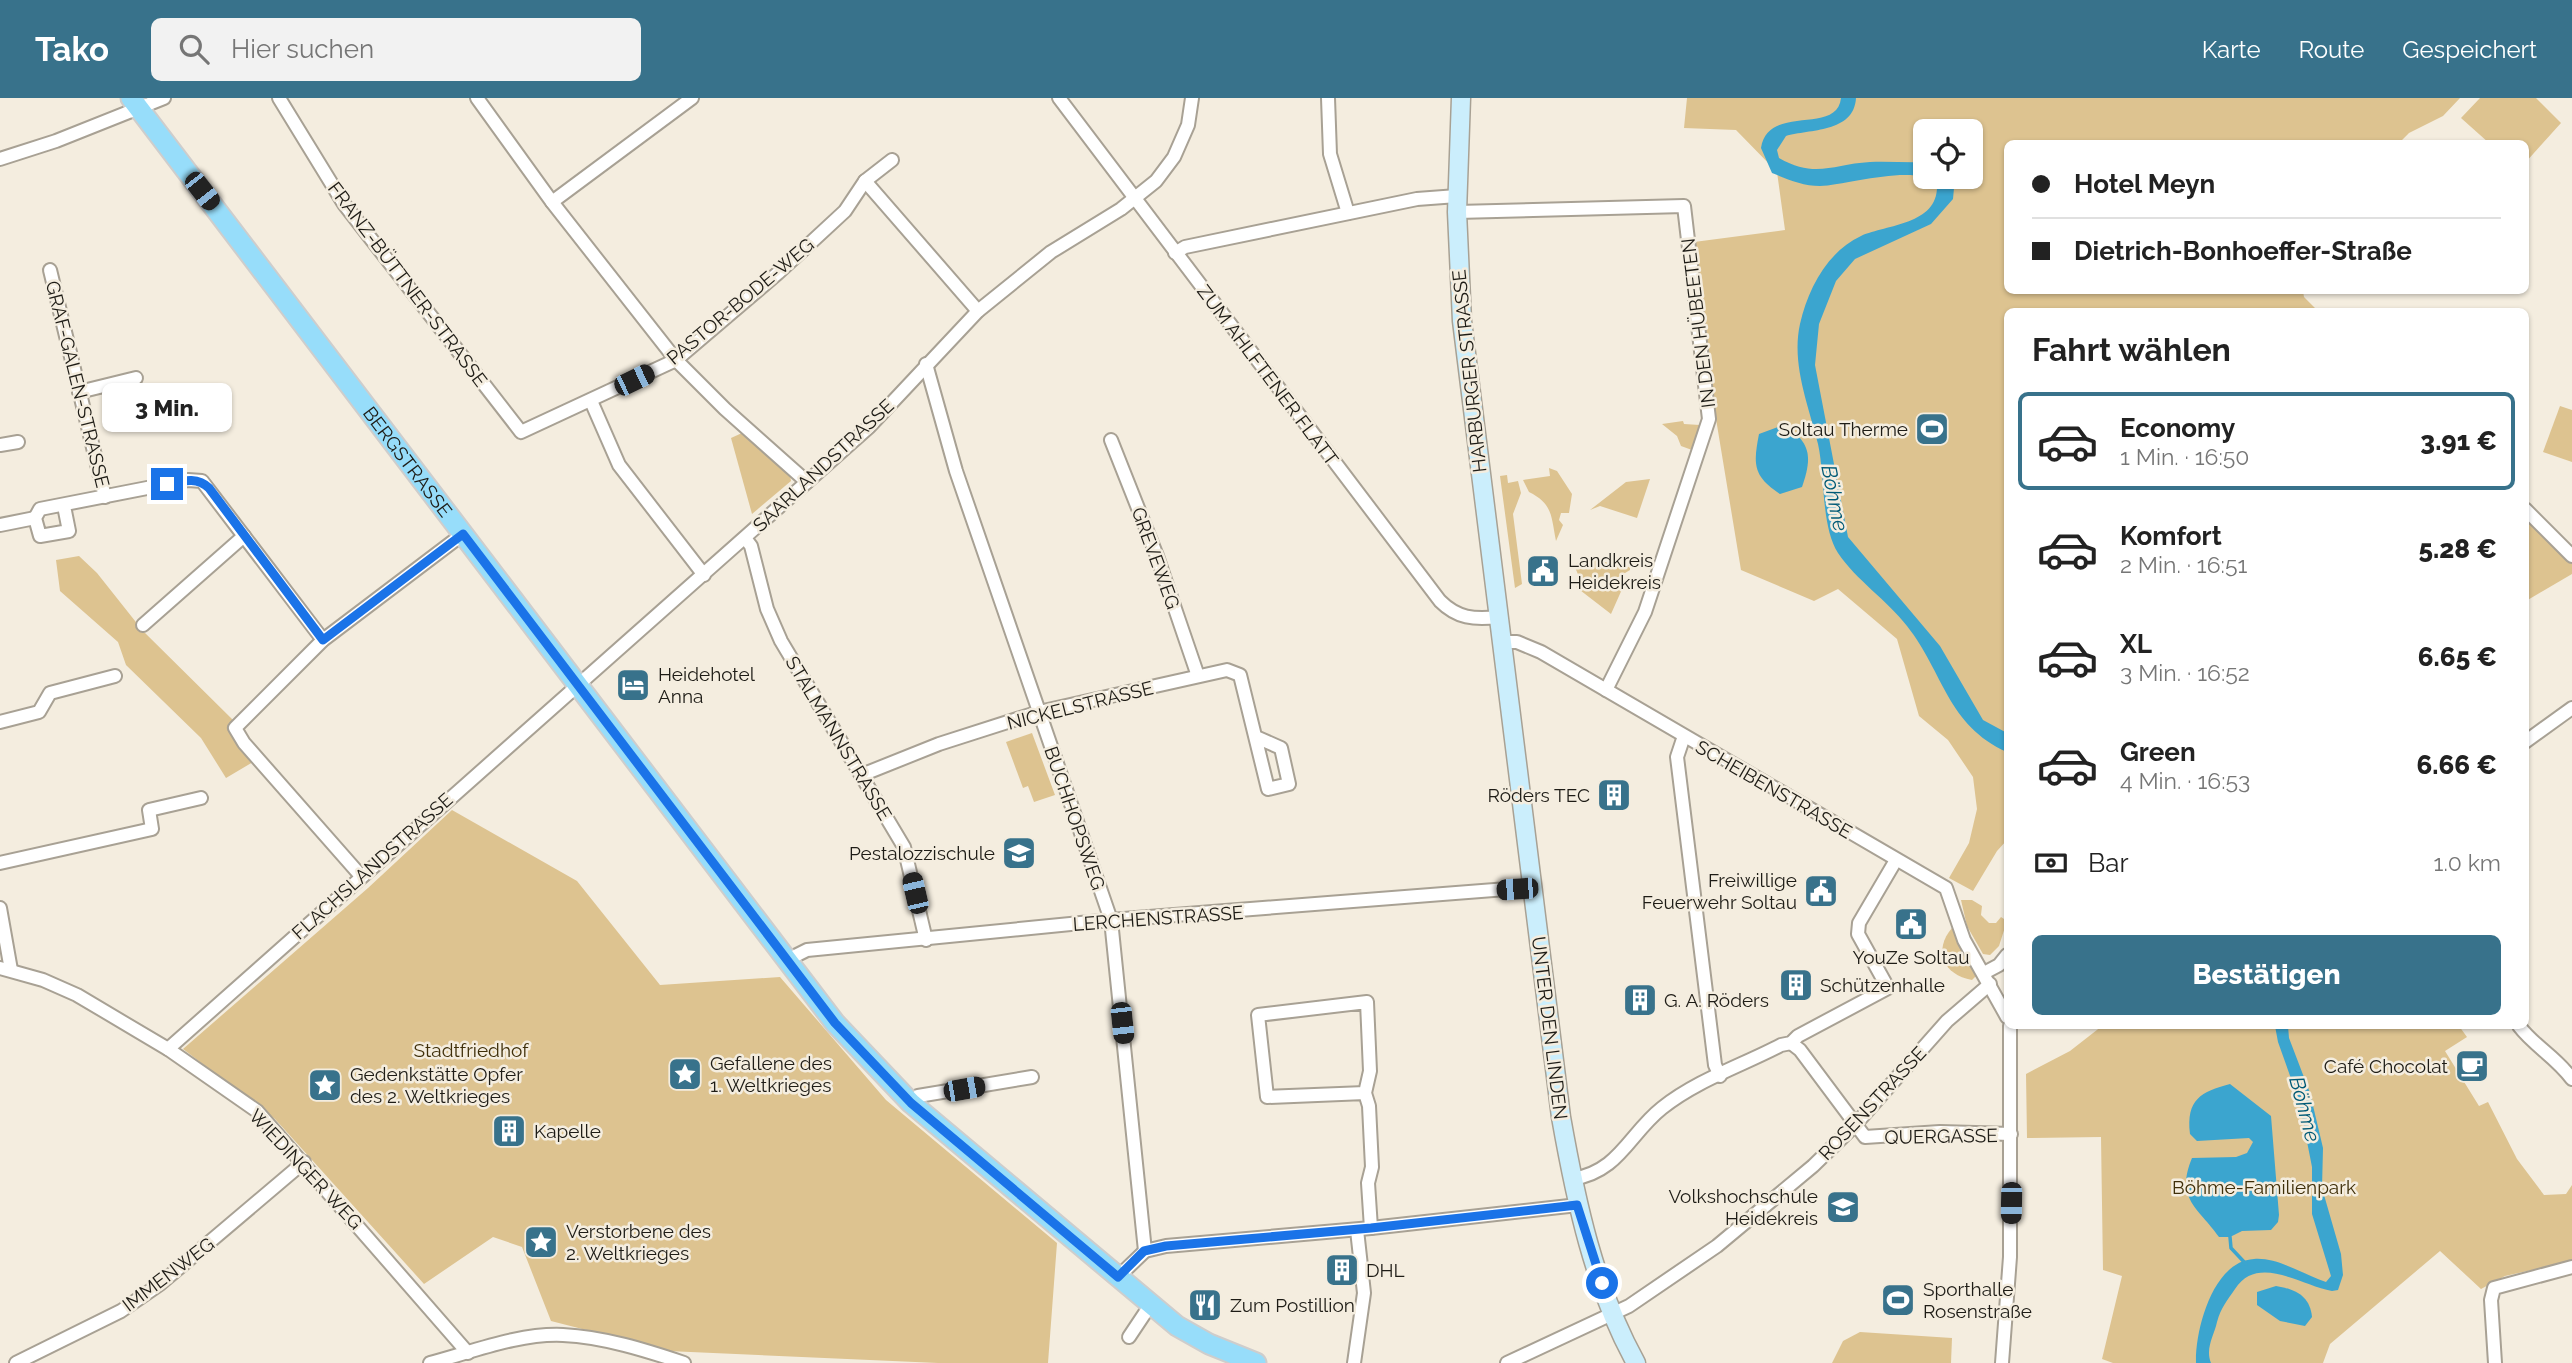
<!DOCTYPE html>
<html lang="de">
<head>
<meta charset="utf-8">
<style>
	:root { --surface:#fff; --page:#f2f2f2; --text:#222; --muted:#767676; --line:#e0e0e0; --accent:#38728b }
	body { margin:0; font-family:Raleway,sans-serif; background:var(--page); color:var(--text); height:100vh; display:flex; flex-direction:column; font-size:26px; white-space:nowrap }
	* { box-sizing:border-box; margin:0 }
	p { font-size:23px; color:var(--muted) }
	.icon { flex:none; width:38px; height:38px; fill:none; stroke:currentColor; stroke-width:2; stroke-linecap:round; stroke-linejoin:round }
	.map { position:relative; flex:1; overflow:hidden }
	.drawer { position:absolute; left:2004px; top:210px; width:525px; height:721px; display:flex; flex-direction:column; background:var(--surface); border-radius:10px; box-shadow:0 2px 5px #0004 }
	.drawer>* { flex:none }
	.top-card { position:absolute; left:2004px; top:42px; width:525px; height:154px; border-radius:10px; box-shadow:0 2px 5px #0004; display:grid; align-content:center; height:154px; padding:0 28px; background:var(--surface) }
	.tools { position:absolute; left:1913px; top:21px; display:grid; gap:14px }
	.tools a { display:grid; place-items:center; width:70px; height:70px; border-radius:10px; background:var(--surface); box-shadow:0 2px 5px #0004; font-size:35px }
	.end { position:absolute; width:32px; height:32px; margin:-16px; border:9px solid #1a73e8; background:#fff; box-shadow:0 0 0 4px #fff }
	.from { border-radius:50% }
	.bubble { position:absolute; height:49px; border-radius:10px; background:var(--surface); box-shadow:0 2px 5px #0004; font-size:23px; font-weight:800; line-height:49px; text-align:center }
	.car { position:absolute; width:21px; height:42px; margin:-21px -10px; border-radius:9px; box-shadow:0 0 5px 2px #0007; background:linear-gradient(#222 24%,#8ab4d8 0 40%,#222 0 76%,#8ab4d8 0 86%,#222 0) }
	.top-card b { display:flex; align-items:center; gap:24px; height:66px; font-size:26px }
	.top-card b+b { border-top:2px solid var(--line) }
	.top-card i { width:18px; height:18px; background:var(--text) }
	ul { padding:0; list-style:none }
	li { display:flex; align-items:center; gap:21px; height:98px; margin:0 14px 10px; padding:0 14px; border:4px solid transparent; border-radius:10px }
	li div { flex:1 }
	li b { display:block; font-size:26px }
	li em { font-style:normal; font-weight:800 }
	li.current { border-color:var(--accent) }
	li>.icon { width:63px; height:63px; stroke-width:1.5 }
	h2 { padding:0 28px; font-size:32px; line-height:84px }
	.pay { display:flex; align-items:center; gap:18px; height:77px; padding:0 28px; font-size:26px }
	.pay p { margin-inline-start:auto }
	.primary-button { display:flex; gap:14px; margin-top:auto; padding:14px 28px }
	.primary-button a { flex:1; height:80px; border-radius:10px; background:var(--accent); color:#fff; font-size:28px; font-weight:800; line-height:80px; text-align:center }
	header { display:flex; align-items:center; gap:42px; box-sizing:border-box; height:98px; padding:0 35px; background:var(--accent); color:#fff }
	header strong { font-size:33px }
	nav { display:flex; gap:38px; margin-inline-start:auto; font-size:24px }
	.search { width:490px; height:63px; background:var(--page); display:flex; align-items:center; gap:18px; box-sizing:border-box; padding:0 24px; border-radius:10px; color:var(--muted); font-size:26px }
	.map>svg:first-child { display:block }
</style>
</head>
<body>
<header>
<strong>Tako</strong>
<div class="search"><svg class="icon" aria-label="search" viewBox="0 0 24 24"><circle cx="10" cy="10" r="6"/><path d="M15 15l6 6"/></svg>Hier suchen</div>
<nav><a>Karte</a><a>Route</a><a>Gespeichert</a></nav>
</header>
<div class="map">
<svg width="2572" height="1265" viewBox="0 0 2572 1265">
	<rect width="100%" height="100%" fill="#f4eddf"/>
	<!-- green -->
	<g fill="#ddc390" fill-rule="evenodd">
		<path d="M1687 0H2460L2443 18 2409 35 2399 45 2007 46V192L2303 193 2304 199 2318 213 2007 214V742L1997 753 1973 793 1949 780 1969 745 1977 711 1973 679 1948 642 1919 618 1897 541 1838 491 1814 503 1741 472 1716 321 1694 144 1785 132 1777 74 1736 32 1684 30ZM1925 33H1970V79H1925Z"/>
		<path d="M2480 0H2536L2561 25 2525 65V46L2489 45 2461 20Z"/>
		<path d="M2560 308 2572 312V364L2543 354Z"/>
		<path d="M1683 323 1684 326 1700 327 1692 352 1681 348 1677 338 1662 326Z"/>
		<path d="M742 335 790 376 791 383 752 416 731 340Z"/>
		<path d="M1549 370 1557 373 1572 396 1569 415H1561L1559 422 1563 427 1556 443C1551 418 1553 406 1529 394L1523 382 1550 378Z"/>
		<path d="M1507 377 1508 385 1518 383 1521 395 1513 416 1522 486 1515 490 1500 378Z"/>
		<path d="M1650 381 1637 420 1600 408 1590 412 1626 384Z"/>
		<path d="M2525 406 2572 450V476L2526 503Z"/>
		<path d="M79 458 97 475 143 533 233 622 230 634 253 664 226 680 201 640 126 567 118 544 60 493 56 462Z"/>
		<path d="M1589 458 1624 471 1630 468V472L1610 484 1580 481 1574 467Z"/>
		<path d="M1627 480 1611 516 1576 489 1580 485 1605 488Z"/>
		<path d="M1032 635 1055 697 1034 704 1028 688 1023 690 1006 644Z"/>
		<path d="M452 712 577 783 660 887 780 879 886 1002 1057 1145 1048 1265H938L668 1253 551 1223 522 1149 493 1139 424 1186 275 1021 183 951 368 790Z"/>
		<path d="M1961 802H1972L1982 808 1981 817 1989 825H1996L2001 819 2007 823 1999 848 1990 857 1983 856 1967 828Z"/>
		<path d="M1952 830 1977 877 1972 882C1943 877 1933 852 1952 830Z"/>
		<path d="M2102 928H2459L2467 939 2445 953 2479 1008 2488 1004 2517 1061 2544 1097 2566 1096 2572 1087V1163L2505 1178 2481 1191 2440 1153 2330 1246 2323 1265H2113L2102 1261 2122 1178 2103 1172 2101 1039 2027 1040 2026 976 2070 953Z"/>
		<path d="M1860 1234 1952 1240 1951 1265H1832L1843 1243Z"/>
	</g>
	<!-- water -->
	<g fill="#3ba5cf">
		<path d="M1841 0H1856C1854 35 1809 31 1786 38L1777 52 1779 60C1816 81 1833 66 1870 64 1888 63 1907 65 1925 64V79H1955L1953 101 1931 126 1855 161 1836 183 1819 226 1815 267 1848 439 1940 548 1983 622 2007 635V654C1947 627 1944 575 1907 528 1887 502 1856 482 1838 455 1821 429 1825 377 1818 346 1809 308 1791 267 1800 226 1808 191 1827 154 1861 138 1888 126 1939 127 1937 86 1917 65 1847 87 1820 88 1803 88 1787 81 1772 75L1761 50C1768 5 1837 38 1841 0Z"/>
		<path d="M1783 327C1812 344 1812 360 1802 389L1780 396C1753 378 1753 367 1759 336Z"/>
		<path d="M2275 928H2288L2289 940 2310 995 2323 1050 2322 1090 2341 1156 2343 1177 2338 1192 2332 1193C2300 1187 2258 1156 2235 1191 2227 1203 2221 1209 2217 1224 2214 1238 2205 1250 2211 1265H2196C2195 1232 2213 1163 2254 1161 2278 1159 2304 1177 2326 1184L2331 1178 2312 1116V1069L2299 1003 2278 944Z"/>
		<path d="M2230 986 2271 1018 2279 1117 2278 1124 2271 1132 2242 1133 2230 1139H2219C2198 1109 2175 1101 2192 1060L2236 1059 2247 1055 2253 1044 2249 1040 2197 1043 2190 1036C2186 1001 2201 994 2230 986Z"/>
		<path d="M2276 1188C2295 1191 2310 1198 2312 1219L2305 1228 2280 1223 2257 1207V1194Z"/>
	</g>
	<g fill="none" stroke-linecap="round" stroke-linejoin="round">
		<!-- stream -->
		<path stroke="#3ba5cf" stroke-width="3.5" d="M2230 1139 2231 1150 2246 1166"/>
		<!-- minor casing -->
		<g stroke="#a8a194" stroke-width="16">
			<g id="minor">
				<path d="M279 0 344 106 521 334 676 262 778 175 845 113 865 83 892 62"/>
				<path d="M477 0 552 104 676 262 725 311 807 384"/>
				<path d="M1059 0 1440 503C1457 520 1474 522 1498 519"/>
				<path d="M1328 0 1330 56 1348 115"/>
				<path d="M0 61 56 43 164 0"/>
				<path d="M865 83 978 213"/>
				<path d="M552 104 692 0"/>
				<path d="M1457 114 1684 108 1709 321 1645 514 1606 592"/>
				<path d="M1175 155 1185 149 1417 101 1457 98"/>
				<path d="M50 172 105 399"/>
				<path d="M926 266 956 373 1111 822 1145 1153"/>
				<path d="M79 294 136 280"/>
				<path d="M591 303 619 367 704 477"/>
				<path d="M1111 342 1157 458 1198 578"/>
				<path d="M0 347 18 344"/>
				<path d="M64 408 69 433 40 438 35 420 40 411 188 382 202 383 323 542"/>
				<path d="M2525 411 2572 458"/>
				<path d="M0 427 35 420"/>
				<path d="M745 440 751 448 767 511 781 543 904 749 926 842"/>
				<path d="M143 527 244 438"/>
				<path d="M1501 544H1517L1541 554 1946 790 1964 842 2007 919"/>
				<path d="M0 624 39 614 50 595 115 578"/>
				<path d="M1684 638 1677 659 1715 967 1720 978"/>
				<path d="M2525 644 2572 610"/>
				<path d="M864 676 939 646 1039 614 1227 572 1240 577 1268 691 1289 686 1281 650 1256 639"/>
				<path d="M0 765 152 731 149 712 201 700"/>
				<path d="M361 778 244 645 235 630 323 542 463 436"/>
				<path d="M0 810 11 872"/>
				<path d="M787 862 807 852 1111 822 1532 789"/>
				<path d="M0 870 43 882 77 897 168 951 257 1013 468 1255"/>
				<path d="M1984 875 1999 867 2007 857"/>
				<path d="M2519 928C2534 948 2556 959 2572 981"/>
				<path d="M1791 945 1800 952 1865 1039 1940 1034 2011 1036"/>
				<path d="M168 951 869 329 978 213 1051 154 1121 111 1156 83 1174 59 1188 27 1192 0"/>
				<path d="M1365 995 1267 999 1258 917 1367 904 1370 973 1365 995 1369 1008 1372 1069 1368 1085 1371 1130"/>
				<path d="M911 1005 918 998 1032 979"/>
				<path d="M1572 1081C1619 1074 1629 1036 1662 1010 1697 982 1743 967 1781 947L1791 945 1798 938 1888 890 1858 836 1859 825 1896 762"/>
				<path d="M1118 1179 1145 1153 1166 1148 1371 1130 1578 1107"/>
				<path d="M1129 1239 1151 1206"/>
				<path d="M16 1265 121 1213 160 1186 304 1064"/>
				<path d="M430 1265C472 1254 519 1235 563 1237 604 1239 645 1252 684 1265"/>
				<path d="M1354 1265 1364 1195 1357 1132"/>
				<path d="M1507 1265 1629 1208 1717 1148 1813 1068 1854 1028 1947 923 1990 886"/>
				<path d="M2002 1265 2010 1159V928"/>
				<path d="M2495 1265 2491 1202 2494 1190 2572 1169"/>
			</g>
		</g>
		<!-- secondary casing -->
		<g stroke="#a8a194" stroke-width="21">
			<path id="secondary" d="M1461 0 1457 114 1462 223 1561 1019C1576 1104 1594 1189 1636 1265"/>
		</g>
		<!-- primary casing -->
		<g stroke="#cecdcc" stroke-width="23">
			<g id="primary">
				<path id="s1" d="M131 0 835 925 911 1005 1177 1228 1209 1246 1256 1265"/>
			</g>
		</g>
		<!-- minor -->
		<use href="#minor" stroke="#fff" stroke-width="12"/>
		<!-- secondary -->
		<use href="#secondary" stroke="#cbeefc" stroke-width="18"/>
		<!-- primary -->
		<use href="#primary" stroke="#97ddfa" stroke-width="19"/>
	</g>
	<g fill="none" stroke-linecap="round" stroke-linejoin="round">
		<!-- route -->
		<path stroke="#1a73e8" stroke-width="9" d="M167 386C182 383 197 378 209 390L323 542 463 436 835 925 911 1005 1118 1179 1144 1153 1166 1148 1371 1130 1577 1107 1602 1185"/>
	</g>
	<!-- icons -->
	<defs>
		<g id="stadium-square" transform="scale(1.75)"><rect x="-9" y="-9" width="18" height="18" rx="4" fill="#38728b" stroke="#f4eddf"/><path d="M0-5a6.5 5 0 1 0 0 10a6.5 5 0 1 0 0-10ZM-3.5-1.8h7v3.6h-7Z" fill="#fff"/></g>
		<g id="civic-square" transform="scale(1.75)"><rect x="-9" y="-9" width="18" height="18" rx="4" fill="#38728b" stroke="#f4eddf"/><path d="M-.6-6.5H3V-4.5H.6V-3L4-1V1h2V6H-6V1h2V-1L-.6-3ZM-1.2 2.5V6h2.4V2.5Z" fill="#fff"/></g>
		<g id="hotel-square" transform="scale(1.75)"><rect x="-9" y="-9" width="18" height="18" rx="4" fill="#38728b" stroke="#f4eddf"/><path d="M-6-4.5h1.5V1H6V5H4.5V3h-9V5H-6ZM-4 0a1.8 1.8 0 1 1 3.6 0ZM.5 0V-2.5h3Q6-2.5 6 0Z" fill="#fff"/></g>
		<g id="building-square" transform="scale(1.75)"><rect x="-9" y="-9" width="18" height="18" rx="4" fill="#38728b" stroke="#f4eddf"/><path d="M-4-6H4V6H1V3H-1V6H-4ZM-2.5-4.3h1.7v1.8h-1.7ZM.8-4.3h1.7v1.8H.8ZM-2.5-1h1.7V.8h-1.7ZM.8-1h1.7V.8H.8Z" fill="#fff"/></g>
		<g id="school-square" transform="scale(1.75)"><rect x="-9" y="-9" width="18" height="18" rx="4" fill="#38728b" stroke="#f4eddf"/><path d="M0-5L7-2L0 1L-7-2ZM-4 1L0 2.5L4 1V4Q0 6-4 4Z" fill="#fff"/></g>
		<g id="cafe-square" transform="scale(1.75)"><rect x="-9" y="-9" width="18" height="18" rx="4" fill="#38728b" stroke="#f4eddf"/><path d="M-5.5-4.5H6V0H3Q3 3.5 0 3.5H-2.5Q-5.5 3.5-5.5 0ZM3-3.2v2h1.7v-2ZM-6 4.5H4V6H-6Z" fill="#fff"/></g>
		<g id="sight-square" transform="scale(1.75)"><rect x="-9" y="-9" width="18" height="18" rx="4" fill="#38728b" stroke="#f4eddf"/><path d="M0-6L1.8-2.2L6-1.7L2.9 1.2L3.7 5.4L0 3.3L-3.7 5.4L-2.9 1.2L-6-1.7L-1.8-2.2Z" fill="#fff"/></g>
		<g id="university-square" transform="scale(1.75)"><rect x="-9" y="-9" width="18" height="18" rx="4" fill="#38728b" stroke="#f4eddf"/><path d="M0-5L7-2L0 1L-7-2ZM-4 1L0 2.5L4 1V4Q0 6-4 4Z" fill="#fff"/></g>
		<g id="restaurant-square" transform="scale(1.75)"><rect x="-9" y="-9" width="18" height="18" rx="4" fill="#38728b" stroke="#f4eddf"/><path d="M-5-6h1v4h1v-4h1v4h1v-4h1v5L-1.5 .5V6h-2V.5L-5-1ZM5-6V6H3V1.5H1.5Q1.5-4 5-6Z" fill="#fff"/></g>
	</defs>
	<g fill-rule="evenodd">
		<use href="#stadium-square" x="1932" y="331"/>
		<use href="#civic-square" x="1543" y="473"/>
		<use href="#hotel-square" x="633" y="587"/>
		<use href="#building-square" x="1614" y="697"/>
		<use href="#school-square" x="1019" y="755"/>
		<use href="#civic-square" x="1821" y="793"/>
		<use href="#civic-square" x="1911" y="826"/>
		<use href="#building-square" x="1796" y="887"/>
		<use href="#building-square" x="1640" y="902"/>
		<use href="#cafe-square" x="2472" y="968"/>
		<use href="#sight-square" x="685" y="976"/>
		<use href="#sight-square" x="325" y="987"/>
		<use href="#building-square" x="509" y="1033"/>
		<use href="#university-square" x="1843" y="1109"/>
		<use href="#sight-square" x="541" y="1144"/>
		<use href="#building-square" x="1342" y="1172"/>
		<use href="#stadium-square" x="1898" y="1202"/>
		<use href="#restaurant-square" x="1205" y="1207"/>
	</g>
	<g text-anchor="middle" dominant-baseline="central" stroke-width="5" stroke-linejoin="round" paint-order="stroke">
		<!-- street labels -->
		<g font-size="19" fill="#1e1c16" stroke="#f4eddf">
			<text transform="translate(408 186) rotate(53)">FRANZ-BÜTTNER-STRASSE</text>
			<text transform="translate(740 203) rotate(-40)">PASTOR-BODE-WEG</text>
			<text transform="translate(1698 225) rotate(-97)">IN DEN HÜBEETEN</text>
			<text transform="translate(1469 273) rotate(-96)">HARBURGER STRASSE</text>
			<text transform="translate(1268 277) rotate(53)">ZUM AHLFTENER FLATT</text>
			<text transform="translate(78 286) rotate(76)">GRAF-GALEN-STRASSE</text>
			<text stroke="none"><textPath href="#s1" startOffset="457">BERGSTRASSE</textPath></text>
			<text transform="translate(823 367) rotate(-43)">SAARLANDSTRASSE</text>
			<text transform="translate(1156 460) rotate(70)">GREVEWEG</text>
			<text transform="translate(1080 607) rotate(-14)">NICKELSTRASSE</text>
			<text transform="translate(839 640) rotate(59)">STALMANNSTRASSE</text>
			<text transform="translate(1774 691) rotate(30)">SCHEIBENSTRASSE</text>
			<text transform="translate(1075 720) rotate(71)">BUCHHOPSWEG</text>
			<text transform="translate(372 768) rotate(-42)">FLACHSLANDSTRASSE</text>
			<text transform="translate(1158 820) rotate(-4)">LERCHENSTRASSE</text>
			<text transform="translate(1550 930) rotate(83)">UNTER DEN LINDEN</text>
			<text transform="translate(1872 1005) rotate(-47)">ROSENSTRASSE</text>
			<text transform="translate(1941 1038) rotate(-1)">QUERGASSE</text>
			<text transform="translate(306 1071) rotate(47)">WIEDINGER WEG</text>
			<text transform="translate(168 1176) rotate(-37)">IMMENWEG</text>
		</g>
		<!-- poi labels -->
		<g font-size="19" fill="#1e1c16" stroke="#f4eddf" text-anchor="start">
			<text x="1908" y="331" text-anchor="end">Soltau Therme</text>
			<text x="1568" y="462">Landkreis<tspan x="1568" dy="22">Heidekreis</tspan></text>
			<text x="658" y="576">Heidehotel<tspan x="658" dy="22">Anna</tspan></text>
			<text x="1590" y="697" text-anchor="end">Röders TEC</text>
			<text x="995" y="755" text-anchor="end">Pestalozzischule</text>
			<text x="1797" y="782" text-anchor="end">Freiwillige<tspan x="1797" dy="22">Feuerwehr Soltau</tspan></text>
			<text x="1911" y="859" text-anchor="middle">YouZe Soltau</text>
			<text x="1820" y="887">Schützenhalle</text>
			<text x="1664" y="902">G. A. Röders</text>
			<text x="710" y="965">Gefallene des<tspan x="710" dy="22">1. Weltkrieges</tspan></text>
			<text x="2448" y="968" text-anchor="end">Café Chocolat</text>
			<text x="350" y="976">Gedenkstätte Opfer<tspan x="350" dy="22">des 2. Weltkrieges</tspan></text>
			<text x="534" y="1033">Kapelle</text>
			<text x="1818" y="1098" text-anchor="end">Volkshochschule<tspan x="1818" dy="22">Heidekreis</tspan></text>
			<text x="566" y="1133">Verstorbene des<tspan x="566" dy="22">2. Weltkrieges</tspan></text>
			<text x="1366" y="1172">DHL</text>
			<text x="1923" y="1191">Sporthalle<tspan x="1923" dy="22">Rosenstraße</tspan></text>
			<text x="1230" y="1207">Zum Postillion</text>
		</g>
		<!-- park labels -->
		<g font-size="19" fill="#3f2f09" stroke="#f4eddf">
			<text x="471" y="952">Stadtfriedhof</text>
			<text x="2264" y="1089">Böhme-Familienpark</text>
		</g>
		<!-- water labels -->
		<g font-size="21" font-style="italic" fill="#005a76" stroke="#f4eddf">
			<text transform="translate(1835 400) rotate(79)">Böhme</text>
			<text transform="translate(2305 1011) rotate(75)">Böhme</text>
		</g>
	</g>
</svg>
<div class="tools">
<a><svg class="icon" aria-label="locate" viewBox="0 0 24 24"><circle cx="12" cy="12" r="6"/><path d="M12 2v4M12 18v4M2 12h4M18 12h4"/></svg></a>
</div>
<i class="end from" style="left:1602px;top:1185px"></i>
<i class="end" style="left:167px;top:386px"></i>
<div class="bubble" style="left:102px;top:285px;width:130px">3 Min.</div>
<i class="car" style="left:202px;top:93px;rotate:142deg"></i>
<i class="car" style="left:634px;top:282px;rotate:64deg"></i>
<i class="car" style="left:1517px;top:791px;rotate:266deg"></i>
<i class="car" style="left:915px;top:795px;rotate:347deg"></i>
<i class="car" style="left:1122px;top:925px;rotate:174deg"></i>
<i class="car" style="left:964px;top:991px;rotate:80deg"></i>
<i class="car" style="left:2011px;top:1105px;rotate:181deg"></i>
<div class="top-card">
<b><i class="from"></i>Hotel Meyn</b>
<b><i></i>Dietrich-Bonhoeffer-Straße</b>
</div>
<section class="drawer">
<h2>Fahrt wählen</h2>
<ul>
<li class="current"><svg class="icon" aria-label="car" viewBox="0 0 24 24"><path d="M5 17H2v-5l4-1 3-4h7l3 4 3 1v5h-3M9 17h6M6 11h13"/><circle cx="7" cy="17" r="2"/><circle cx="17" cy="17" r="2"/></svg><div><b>Economy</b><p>1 Min. · 16:50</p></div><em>3.91 €</em></li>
<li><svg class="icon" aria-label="car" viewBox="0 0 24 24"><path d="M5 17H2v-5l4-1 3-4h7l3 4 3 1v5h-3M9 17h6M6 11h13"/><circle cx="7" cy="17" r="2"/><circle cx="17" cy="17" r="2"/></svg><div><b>Komfort</b><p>2 Min. · 16:51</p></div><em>5.28 €</em></li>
<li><svg class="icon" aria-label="car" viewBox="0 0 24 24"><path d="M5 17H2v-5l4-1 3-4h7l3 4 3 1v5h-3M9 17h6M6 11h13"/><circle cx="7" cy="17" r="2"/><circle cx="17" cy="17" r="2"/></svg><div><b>XL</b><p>3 Min. · 16:52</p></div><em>6.65 €</em></li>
<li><svg class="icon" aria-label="car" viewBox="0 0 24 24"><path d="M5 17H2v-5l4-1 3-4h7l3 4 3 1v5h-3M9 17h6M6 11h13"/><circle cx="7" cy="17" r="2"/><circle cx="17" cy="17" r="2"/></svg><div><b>Green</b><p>4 Min. · 16:53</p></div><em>6.66 €</em></li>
</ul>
<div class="pay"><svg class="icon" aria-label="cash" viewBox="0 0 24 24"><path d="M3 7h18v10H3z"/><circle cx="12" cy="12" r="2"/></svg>Bar<p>1.0 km</p></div>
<div class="primary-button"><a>Bestätigen</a></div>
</section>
</div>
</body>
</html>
